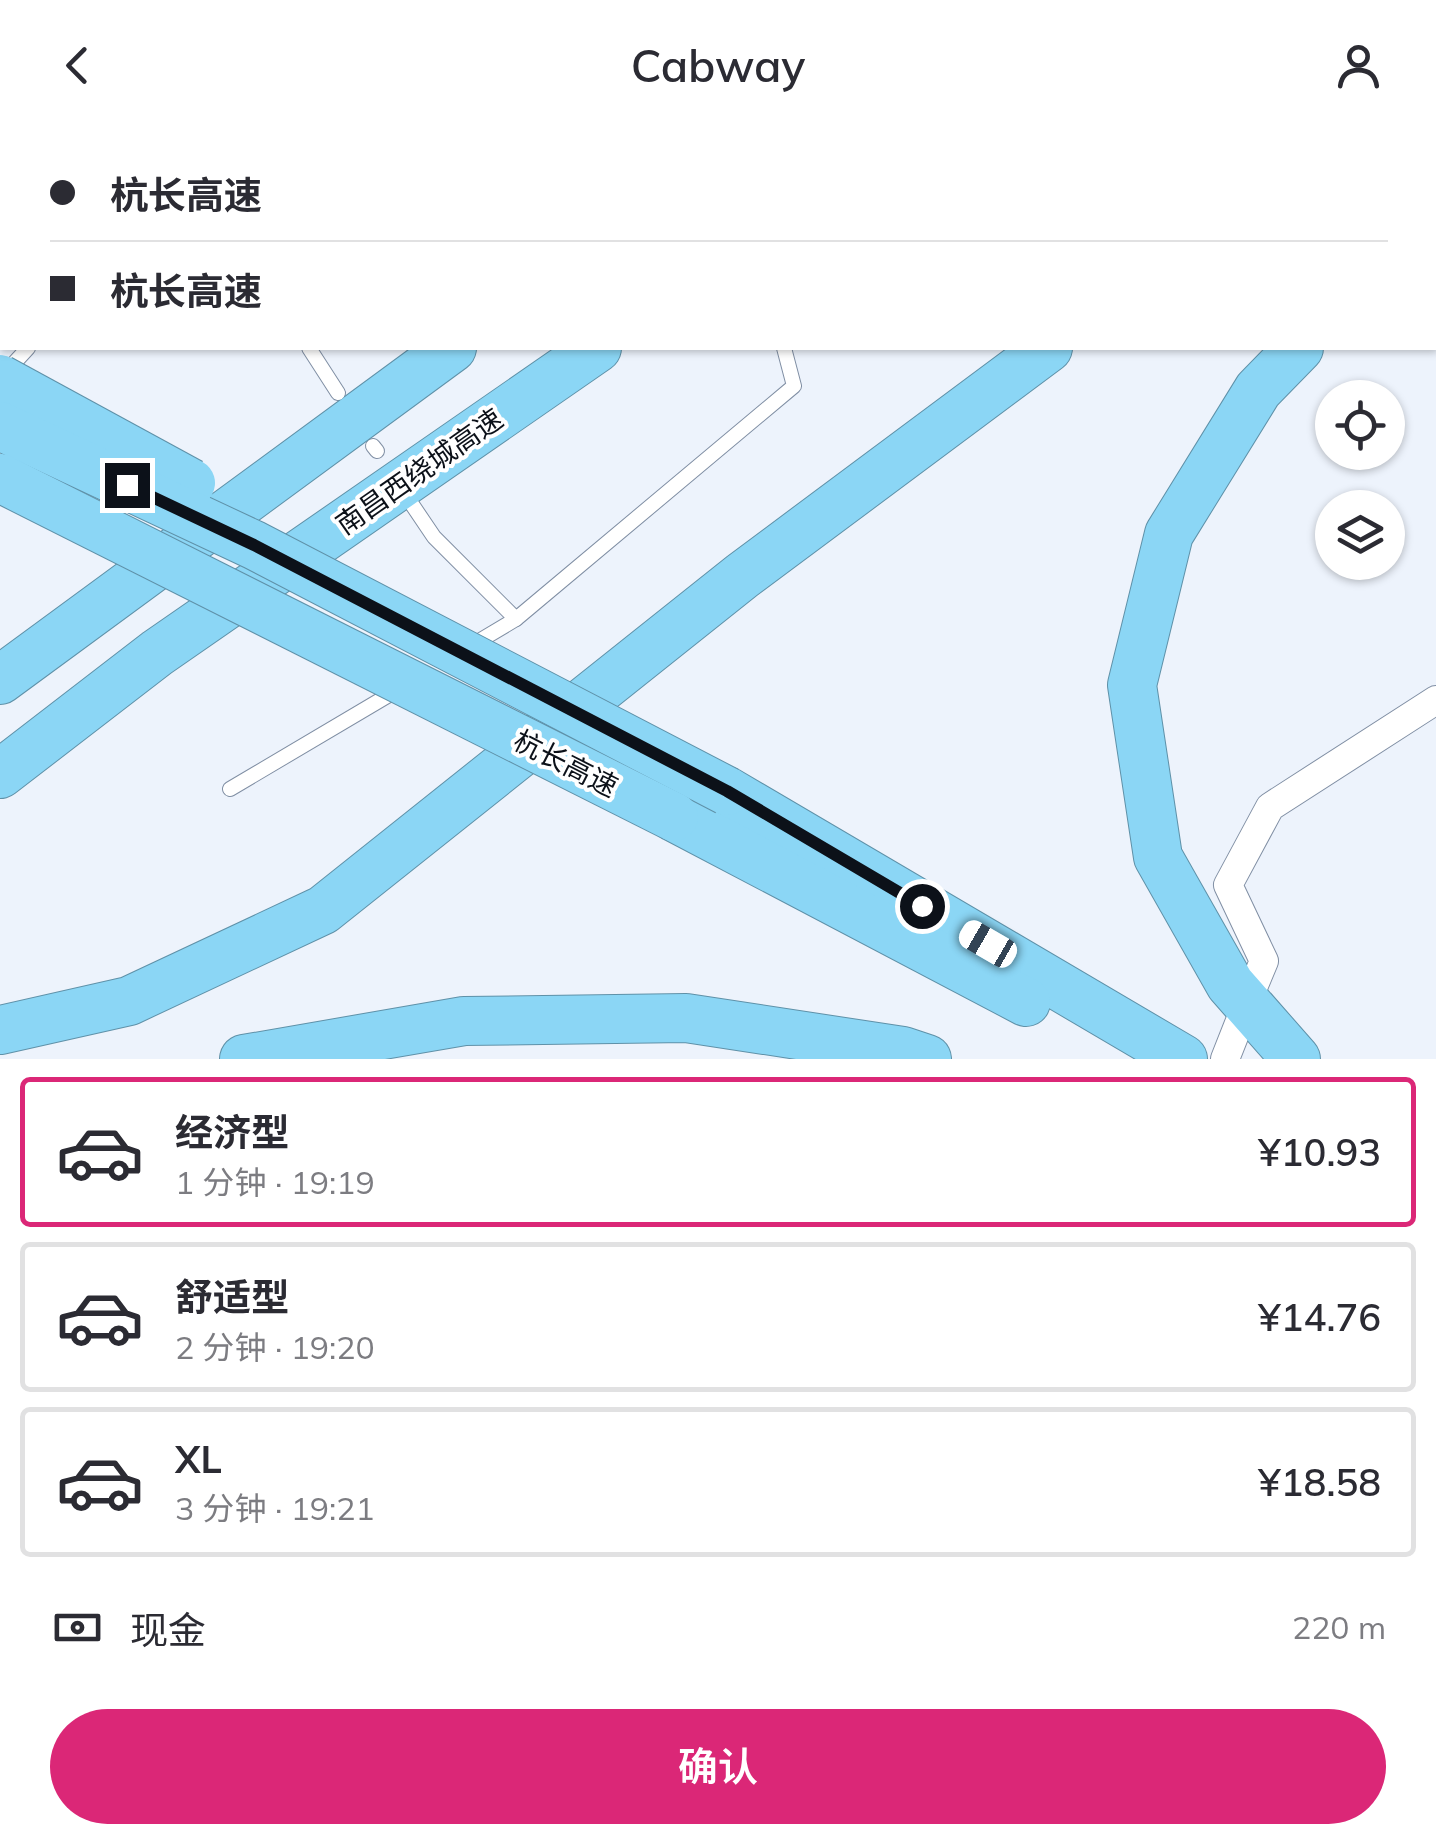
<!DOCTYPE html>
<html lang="zh">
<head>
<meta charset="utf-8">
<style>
	:root { --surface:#fff; --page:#f7f7f7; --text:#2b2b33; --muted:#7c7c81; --line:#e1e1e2; --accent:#db2777 }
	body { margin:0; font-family:Mulish,"Noto Sans SC",sans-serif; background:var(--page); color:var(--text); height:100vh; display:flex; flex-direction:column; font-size:38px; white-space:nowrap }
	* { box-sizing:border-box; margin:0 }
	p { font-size:32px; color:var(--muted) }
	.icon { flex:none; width:55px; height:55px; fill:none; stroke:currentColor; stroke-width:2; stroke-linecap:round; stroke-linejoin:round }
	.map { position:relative; height:929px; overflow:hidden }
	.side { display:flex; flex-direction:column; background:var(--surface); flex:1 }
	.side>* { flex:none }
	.banner { position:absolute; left:0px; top:0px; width:1438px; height:220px; box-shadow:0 2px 8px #0004; display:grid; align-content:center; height:220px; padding:0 50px; background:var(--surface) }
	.buttons { position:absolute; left:1315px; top:250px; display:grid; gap:20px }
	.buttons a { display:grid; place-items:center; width:90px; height:90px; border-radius:50%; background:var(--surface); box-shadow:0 2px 8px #0004; font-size:50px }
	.end { position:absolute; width:45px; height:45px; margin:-22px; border:12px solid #0c1119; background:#fff; box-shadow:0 0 0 5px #fff }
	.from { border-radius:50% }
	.car { position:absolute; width:30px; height:60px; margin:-30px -15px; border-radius:12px; box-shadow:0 0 8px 2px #0007; background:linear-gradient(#fff 24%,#345 0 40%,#fff 0 76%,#345 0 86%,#fff 0) }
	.banner b { display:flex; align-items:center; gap:35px; height:95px; font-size:38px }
	.banner b+b { border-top:2px solid var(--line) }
	.banner i { width:25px; height:25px; background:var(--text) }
	ul { padding:18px 0 0; list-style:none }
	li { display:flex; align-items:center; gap:30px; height:150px; margin:0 20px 15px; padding:0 30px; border:5px solid var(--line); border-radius:10px }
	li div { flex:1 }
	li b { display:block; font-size:38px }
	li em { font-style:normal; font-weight:600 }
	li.current { border-color:var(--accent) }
	li>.icon { width:90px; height:90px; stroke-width:1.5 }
	.pay { display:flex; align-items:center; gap:25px; height:110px; padding:0 50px; font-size:38px }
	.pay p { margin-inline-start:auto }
	.cta { display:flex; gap:20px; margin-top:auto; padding:20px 50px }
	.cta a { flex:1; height:115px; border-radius:60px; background:var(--accent); color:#fff; font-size:40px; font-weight:600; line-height:115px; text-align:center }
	header { display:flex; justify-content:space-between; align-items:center; height:130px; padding:0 50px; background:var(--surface); font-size:45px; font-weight:600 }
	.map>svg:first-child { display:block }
</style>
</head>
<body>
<header><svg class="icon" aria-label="back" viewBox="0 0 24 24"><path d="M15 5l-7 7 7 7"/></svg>Cabway<svg class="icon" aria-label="person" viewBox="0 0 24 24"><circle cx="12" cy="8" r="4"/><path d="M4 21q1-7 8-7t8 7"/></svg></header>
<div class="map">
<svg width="1436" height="929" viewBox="0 0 1436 929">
	<rect width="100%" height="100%" fill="#edf3fc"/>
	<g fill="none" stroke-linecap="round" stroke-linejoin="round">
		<!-- stream -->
		<path stroke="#37d4d3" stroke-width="8" d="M454 0 460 2"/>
		<!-- service casing -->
		<g stroke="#808fa4" stroke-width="16">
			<g id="service">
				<path d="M32 0 34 2"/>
				<path d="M675 0 677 2"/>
				<path d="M309 218 338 263"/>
				<path d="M5 243 28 218"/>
				<path d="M373 316 377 321"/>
				<path d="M409 370 434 407 516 489 794 256 784 218"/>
				<path d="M469 517 516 489"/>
				<path d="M230 659 399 559"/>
			</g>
		</g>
		<!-- minor casing -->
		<g stroke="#808fa4" stroke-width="30">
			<g id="minor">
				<path d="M1254 855 1264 831 1228 755 1270 677 1436 570"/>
				<path d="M1225 929 1240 891"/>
			</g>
		</g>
		<!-- motorway casing -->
		<g stroke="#5f91a8" stroke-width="50">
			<g id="motorway">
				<path d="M565 2 566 0"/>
				<path d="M754 2 758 0"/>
				<path d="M939 2 944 0"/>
				<path d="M1355 2 1359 0"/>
				<path d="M1435 77 1436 76"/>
				<path d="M0 550 452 218"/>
				<path d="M0 644 157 523 597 218"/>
				<path d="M727 661 1183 929"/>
				<path d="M674 687 1026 872"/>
				<path d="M0 900 129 871 323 780 742 446 1048 218"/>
				<path d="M244 929 464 891 686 888 903 921 927 929"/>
				<path d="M1296 929 1230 854 1158 727 1132 555 1169 404 1258 260 1299 218"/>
			</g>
		</g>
		<!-- service -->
		<use href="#service" stroke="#fff" stroke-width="14"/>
		<!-- minor -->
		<use href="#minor" stroke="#fff" stroke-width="28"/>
		<!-- motorway -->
		<use href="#motorway" stroke="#8bd6f5" stroke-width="48"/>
		<!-- motorway-bridge casing -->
		<g stroke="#5f91a8" stroke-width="50" stroke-linecap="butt">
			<g id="motorway-bridge">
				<path d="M0 249 191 353"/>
				<path d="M0 296 254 415 727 661"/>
				<path d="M0 348 674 687"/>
			</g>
		</g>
		<!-- motorway-bridge -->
		<use href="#motorway-bridge" stroke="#8bd6f5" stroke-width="48"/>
	</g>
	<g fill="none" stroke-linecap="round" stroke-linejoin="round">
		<!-- route -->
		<path stroke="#0c1119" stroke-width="12" d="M127 355 254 415 727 661 922 776"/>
	</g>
	<g text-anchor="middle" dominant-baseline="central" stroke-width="8" stroke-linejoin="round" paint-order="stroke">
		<!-- street labels -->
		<g font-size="28" fill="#0c1119" stroke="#fff">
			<text transform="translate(419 341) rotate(-35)">南昌西绕城高速</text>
			<text transform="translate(566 633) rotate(27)">杭长高速</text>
		</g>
	</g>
</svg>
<div class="buttons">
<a><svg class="icon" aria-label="locate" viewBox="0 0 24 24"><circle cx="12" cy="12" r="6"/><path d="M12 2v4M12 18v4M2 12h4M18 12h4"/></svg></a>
<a><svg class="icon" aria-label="layers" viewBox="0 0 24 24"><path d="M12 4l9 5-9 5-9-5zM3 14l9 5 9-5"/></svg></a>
</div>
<i class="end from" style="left:922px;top:776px"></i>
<i class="end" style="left:127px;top:355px"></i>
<i class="car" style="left:988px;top:814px;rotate:300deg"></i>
<div class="banner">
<b><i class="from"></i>杭长高速</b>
<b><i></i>杭长高速</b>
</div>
</div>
<section class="side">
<ul>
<li class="current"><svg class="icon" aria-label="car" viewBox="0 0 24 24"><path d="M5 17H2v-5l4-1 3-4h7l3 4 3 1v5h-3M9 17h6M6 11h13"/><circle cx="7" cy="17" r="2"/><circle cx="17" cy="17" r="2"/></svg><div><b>经济型</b><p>1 分钟 · 19:19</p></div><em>¥10.93</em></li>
<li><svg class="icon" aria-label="car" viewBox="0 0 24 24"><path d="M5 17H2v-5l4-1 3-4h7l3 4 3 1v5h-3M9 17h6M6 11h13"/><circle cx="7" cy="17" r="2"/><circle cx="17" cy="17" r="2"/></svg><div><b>舒适型</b><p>2 分钟 · 19:20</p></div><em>¥14.76</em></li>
<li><svg class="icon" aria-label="car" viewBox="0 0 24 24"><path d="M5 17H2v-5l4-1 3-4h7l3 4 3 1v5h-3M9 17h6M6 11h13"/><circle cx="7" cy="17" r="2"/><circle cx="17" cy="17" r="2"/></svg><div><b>XL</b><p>3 分钟 · 19:21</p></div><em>¥18.58</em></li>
</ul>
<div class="pay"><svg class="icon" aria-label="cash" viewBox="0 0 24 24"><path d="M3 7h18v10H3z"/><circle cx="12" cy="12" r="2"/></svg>现金<p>220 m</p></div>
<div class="cta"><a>确认</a></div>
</section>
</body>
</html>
